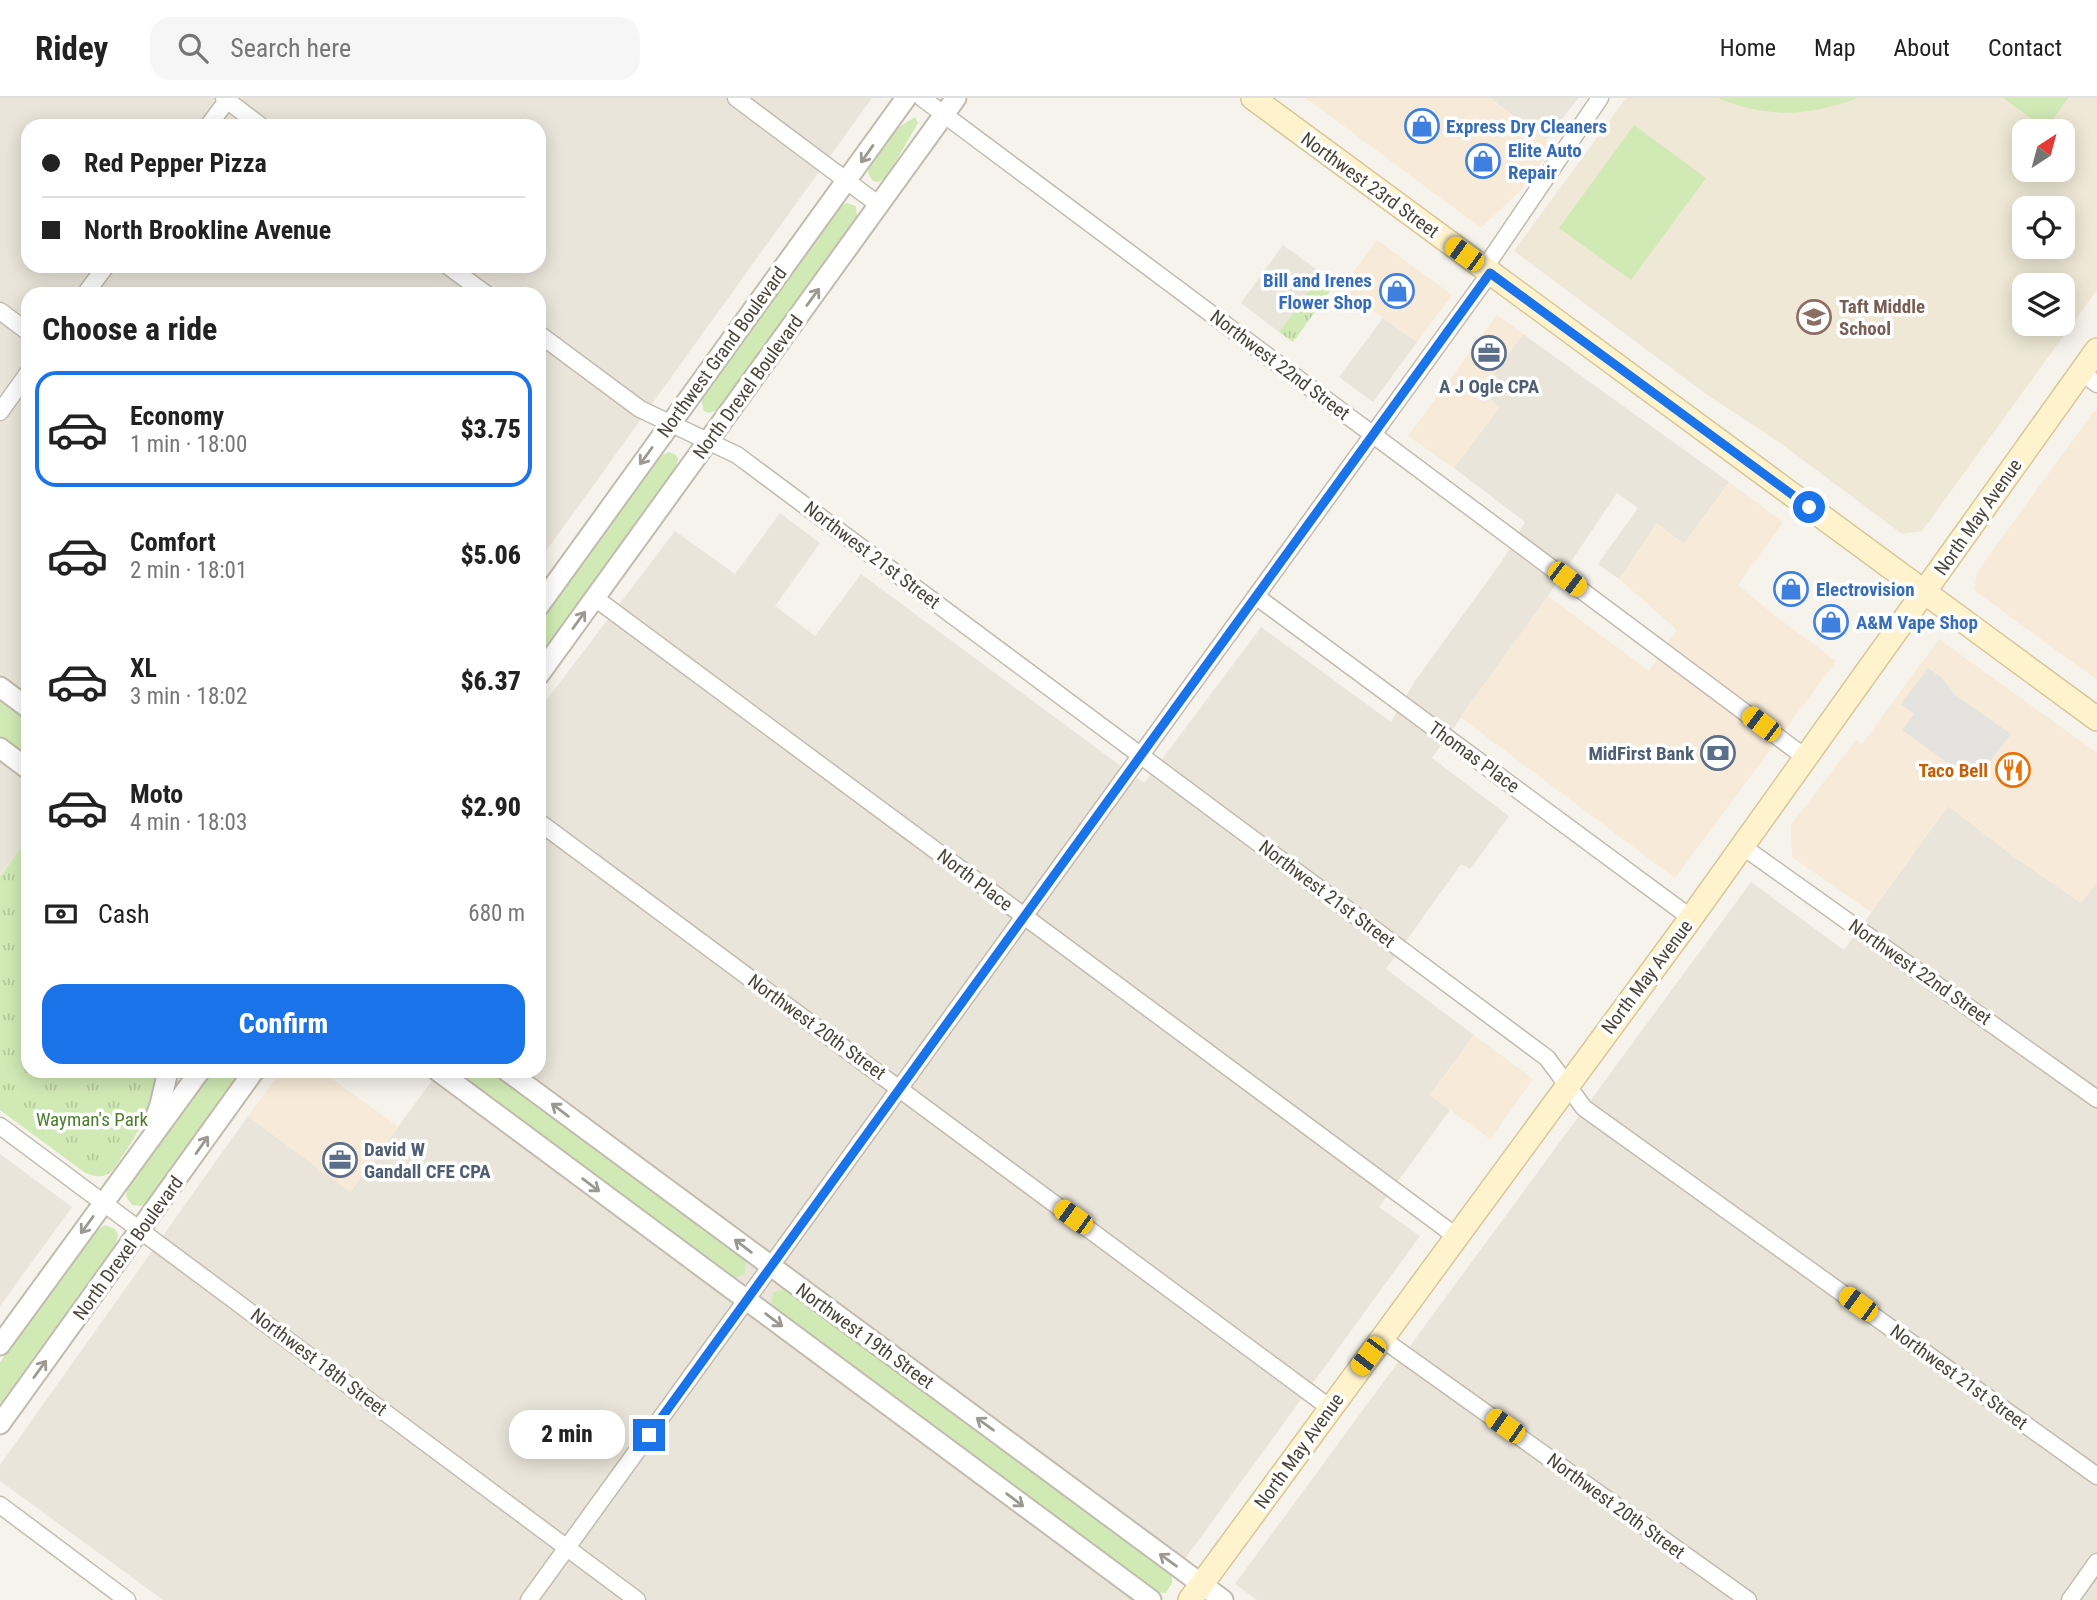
<!DOCTYPE html>
<html lang="en">
<head>
<meta charset="utf-8">
<style>
	:root { --surface:#fff; --page:#f6f6f6; --text:#222; --muted:#767676; --line:#e0e0e0; --accent:#1a73e8 }
	body { margin:0; font-family:"Roboto Condensed",sans-serif; background:var(--page); color:var(--text); height:100vh; display:flex; flex-direction:column; font-size:26px; white-space:nowrap }
	* { box-sizing:border-box; margin:0 }
	p { font-size:23px; color:var(--muted) }
	.icon { flex:none; width:38px; height:38px; fill:none; stroke:currentColor; stroke-width:2; stroke-linecap:round; stroke-linejoin:round }
	.map { position:relative; flex:1; overflow:hidden }
	.panel { position:absolute; left:21px; top:189px; width:525px; height:791px; display:flex; flex-direction:column; background:var(--surface); border-radius:21px; box-shadow:0 4px 18px #0003 }
	.panel>* { flex:none }
	.guide { position:absolute; left:21px; top:21px; width:525px; height:154px; border-radius:21px; box-shadow:0 4px 18px #0003; display:grid; align-content:center; height:154px; padding:0 21px; background:var(--surface) }
	.needle { width:46px; rotate:36deg }
	.tools { position:absolute; left:2012px; top:21px; display:grid; gap:14px }
	.tools a { display:grid; place-items:center; width:63px; height:63px; border-radius:14px; background:var(--surface); box-shadow:0 4px 18px #0003; font-size:35px }
	.end { position:absolute; width:32px; height:32px; margin:-16px; border:9px solid #1a73e8; background:#fff; box-shadow:0 0 0 4px #fff }
	.from { border-radius:50% }
	.bubble { position:absolute; height:49px; border-radius:21px; background:var(--surface); box-shadow:0 4px 18px #0003; font-size:23px; font-weight:800; line-height:49px; text-align:center }
	.car { position:absolute; width:21px; height:42px; margin:-21px -10px; border-radius:9px; box-shadow:0 0 5px 2px #0007; background:linear-gradient(#f5c518 24%,#345 0 40%,#f5c518 0 76%,#345 0 86%,#f5c518 0) }
	.guide b { display:flex; align-items:center; gap:24px; height:66px; font-size:26px }
	.guide b+b { border-top:2px solid var(--line) }
	.guide i { width:18px; height:18px; background:var(--text) }
	ul { padding:0; list-style:none }
	li { display:flex; align-items:center; gap:21px; height:116px; margin:0 14px 10px; padding:0 7px; border:4px solid transparent; border-radius:21px }
	li div { flex:1 }
	li b { display:block; font-size:26px }
	li em { font-style:normal; font-weight:800 }
	li.active { border-color:var(--accent) }
	li>.icon { width:63px; height:63px; stroke-width:1.5 }
	h2 { padding:0 21px; font-size:32px; line-height:84px }
	.pay { display:flex; align-items:center; gap:18px; height:77px; padding:0 21px; font-size:26px }
	.pay p { margin-inline-start:auto }
	.cta { display:flex; gap:14px; margin-top:auto; padding:14px 21px }
	.cta a { flex:1; height:80px; border-radius:21px; background:var(--accent); color:#fff; font-size:28px; font-weight:800; line-height:80px; text-align:center }
	header { display:flex; align-items:center; gap:42px; box-sizing:border-box; height:98px; padding:0 35px; background:var(--surface); border-bottom:2px solid var(--line) }
	header strong { font-size:33px }
	nav { display:flex; gap:38px; margin-inline-start:auto; font-size:24px }
	.search { width:490px; height:63px; background:var(--page); display:flex; align-items:center; gap:18px; box-sizing:border-box; padding:0 24px; border-radius:21px; color:var(--muted); font-size:26px }
	.map>svg:first-child { display:block }
</style>
</head>
<body>
<header>
<strong>Ridey</strong>
<div class="search"><svg class="icon" aria-label="search" viewBox="0 0 24 24"><circle cx="10" cy="10" r="6"/><path d="M15 15l6 6"/></svg>Search here</div>
<nav><a>Home</a><a>Map</a><a>About</a><a>Contact</a></nav>
</header>
<div class="map">
<svg width="2097" height="1502" viewBox="0 0 2097 1502">
	<defs>
		<pattern id="park-tufts" width="24" height="20" patternUnits="userSpaceOnUse" patternTransform="scale(1.75)"><rect width="24" height="20" fill="#d1eab5"/><path d="M3 7l-1-3M5 7V3M7 7l1-3M15 17l-1-3M17 17v-4M19 17l1-3" fill="none" stroke="#b5ca9c"/></pattern>
	</defs>
	<rect width="100%" height="100%" fill="#f6f3ec"/>
	<!-- residential -->
	<g fill="#eae5da" fill-rule="evenodd">
		<path d="M0 0H872L539 463V196H28V740L0 779ZM28 28H539V168H28Z"/>
		<path d="M1490 0H1578L1546 42Z"/>
		<path d="M1283 147 1322 175 1279 234 1241 205Z"/>
		<path d="M1383 220 1417 244 1373 304 1339 279Z"/>
		<path d="M1523 236 1729 384 1684 446 1657 426 1619 481 1598 466 1638 410 1617 395 1548 498 1432 660 1509 718 1470 771 1461 766 1386 871 1474 937 1430 997 1450 1012 1379 1109 1420 1138 1155 1502H163L0 1383V1367L248 1018 350 1094 439 973H539V612L675 433 735 476 780 415 820 445 775 508 815 538 861 476 1144 685 1261 529 1391 624 1415 583 1502 463 1525 424 1454 370 1500 309 1481 294Z"/>
		<path d="M1948 708 2012 757 2081 805 2097 784V1502H1257L1235 1486 1751 784 1844 852Z"/>
		<path d="M0 1056 72 1109 0 1208Z"/>
	</g>
	<!-- commercial -->
	<g fill="#f7ead8">
		<path d="M1306 0H1490L1554 48 1520 93 1481 130Z"/>
		<path d="M1377 142 1452 197 1417 244 1342 190Z"/>
		<path d="M1497 217 1523 236 1481 294 1500 309 1454 370 1408 338Z"/>
		<path d="M2094 313 2097 315V582L1974 492 1977 474Z"/>
		<path d="M1729 384 1783 424 1738 487 1778 520 1836 563 1675 780 1460 619 1548 498 1649 573 1677 532 1619 481 1657 425 1684 446Z"/>
		<path d="M1939 541 2097 655V784L2081 805 2012 757 1948 708 1871 814 1792 759 1791 727 1856 642 1862 646Z"/>
		<path d="M1474 937 1533 981 1490 1041 1430 997Z"/>
		<path d="M281 973H321L399 1029 350 1094 248 1018Z"/>
	</g>
	<!-- education -->
	<path fill="#efe8d6" fill-rule="evenodd" d="M1626 0H2097V192L1922 433 1902 436 1783 347 1706 296 1514 153ZM2025 33H2063V72H2025ZM2025 110H2063V149H2025ZM2025 187H2063V226H2025Z"/>
	<!-- grass -->
	<g fill="#d1eab5">
		<path d="M1718 0H1857C1809 19 1766 20 1718 0Z"/>
		<path d="M2003 0H2068L2046 31Z"/>
		<path d="M915 19 918 25 886 80 878 84 873 83 868 75 869 70 899 29Z"/>
		<path d="M1634 27 1706 80 1631 182 1559 130Z"/>
		<path d="M847 105 856 108 857 119 717 312 709 315 704 313 701 301 842 107Z"/>
		<path d="M669 354 676 357 678 361 676 370 539 558V525L661 358Z"/>
		<path d="M0 604 28 624V661L0 641Z"/>
		<path d="M211 973H242L147 1104 142 1108 132 1107 126 1098 128 1088Z"/>
		<path d="M453 973H493L741 1158 746 1163 745 1176 735 1180 730 1179Z"/>
		<path d="M105 1127 115 1131 118 1137 115 1147 0 1306V1264L92 1136Z"/>
		<path d="M782 1191 787 1192 1167 1473 1172 1479V1485L1166 1495 1153 1494 774 1212 771 1206 773 1195Z"/>
	</g>
	<!-- park -->
	<g fill="url(#park-tufts)">
		<path d="M1322 175 1336 185 1293 244 1279 234Z"/>
		<path d="M28 740V973H159C152 1005 141 1033 121 1060 117 1066 113 1074 106 1077 98 1080 91 1077 84 1074L0 1012V779Z"/>
	</g>
	<!-- parking -->
	<path fill="#e5e3e0" d="M1928 570 1941 579 1955 597 2011 636 1974 684 1902 632 1914 616 1901 606Z"/>
	<g fill="none" stroke-linecap="round" stroke-linejoin="round">
		<!-- minor casing -->
		<g stroke="#c2bbae" stroke-width="19">
			<g id="minor">
				<path d="M224 0 261 28"/>
				<path d="M736 0 879 107"/>
				<path d="M922 0 1806 660"/>
				<path d="M208 28 229 0"/>
				<path d="M448 168 486 196"/>
				<path d="M1484 171 1600 0"/>
				<path d="M85 196 106 168"/>
				<path d="M0 213 28 234"/>
				<path d="M539 236 640 311 737 357 1547 960 1584 1010 2097 1378"/>
				<path d="M2081 274 2097 286"/>
				<path d="M0 314 28 275"/>
				<path d="M1257 499 1691 820"/>
				<path d="M595 500 1457 1139"/>
				<path d="M539 724 1330 1310"/>
				<path d="M1742 748 2097 1001"/>
				<path d="M0 1028 637 1502"/>
				<path d="M1381 1240 1748 1502"/>
				<path d="M0 1407 127 1502"/>
				<path d="M529 1502 1490 175"/>
				<path d="M2070 1502 2097 1464"/>
			</g>
		</g>
		<!-- tertiary casing -->
		<g stroke="#c2bbae" stroke-width="23">
			<g id="tertiary">
				<path d="M539 508 906 0"/>
				<path d="M539 577 956 0"/>
				<path d="M0 589 28 610"/>
				<path d="M0 650 28 671"/>
				<path d="M438 973 1151 1502"/>
				<path d="M507 973 1223 1502"/>
				<path d="M153 1026 160 1007 168 973"/>
				<path d="M0 1247 200 973"/>
				<path d="M0 1326 254 973"/>
			</g>
		</g>
		<!-- secondary casing -->
		<g stroke="#d6c79b" stroke-width="26">
			<g id="secondary">
				<path d="M1253 0 2097 621"/>
				<path d="M1190 1502 1691 820 2097 252"/>
			</g>
		</g>
		<!-- minor -->
		<use href="#minor" stroke="#fff" stroke-width="16"/>
		<!-- tertiary -->
		<use href="#tertiary" stroke="#fff" stroke-width="19"/>
		<!-- secondary -->
		<use href="#secondary" stroke="#fff3cd" stroke-width="23"/>
	</g>
	<!-- one-way arrows -->
	<defs><path id="oneway-shaft" d="M-6 0H5M1.5-3L5.5 0L1.5 3" fill="none" stroke-width="1.6" stroke-linecap="round" stroke-linejoin="round" transform="scale(1.75)"/></defs>
	<g stroke="#9c9892">
		<use href="#oneway-shaft" transform="translate(867 56) rotate(125)"/>
		<use href="#oneway-shaft" transform="translate(813 199) rotate(-54)"/>
		<use href="#oneway-shaft" transform="translate(646 358) rotate(126)"/>
		<use href="#oneway-shaft" transform="translate(579 522) rotate(-54)"/>
		<use href="#oneway-shaft" transform="translate(560 1012) rotate(-143)"/>
		<use href="#oneway-shaft" transform="translate(202 1047) rotate(-55)"/>
		<use href="#oneway-shaft" transform="translate(591 1087) rotate(37)"/>
		<use href="#oneway-shaft" transform="translate(87 1127) rotate(126)"/>
		<use href="#oneway-shaft" transform="translate(743 1148) rotate(-143)"/>
		<use href="#oneway-shaft" transform="translate(774 1222) rotate(37)"/>
		<use href="#oneway-shaft" transform="translate(40 1271) rotate(-54)"/>
		<use href="#oneway-shaft" transform="translate(985 1326) rotate(-144)"/>
		<use href="#oneway-shaft" transform="translate(1015 1402) rotate(37)"/>
		<use href="#oneway-shaft" transform="translate(1168 1462) rotate(-144)"/>
	</g>
	<g fill="none" stroke-linecap="round" stroke-linejoin="round">
		<!-- route -->
		<path stroke="#1a73e8" stroke-width="9" d="M649 1337 1490 175 1809 409"/>
	</g>
	<!-- icons -->
	<defs>
		<g id="shop-ring" transform="scale(1.75)"><circle r="9.5" fill="#fff" stroke="#3f7fe0" stroke-width="1.5"/><path d="M-5-2.5h2.3a2.7 3.5 0 0 1 5.4 0H5L5.5 6h-11ZM-1.5-2.5h3a1.5 2.3 0 0 0-3 0Z" fill="#3f7fe0"/></g>
		<g id="school-ring" transform="scale(1.75)"><circle r="9.5" fill="#fff" stroke="#8d6e63" stroke-width="1.5"/><path d="M0-5L7-2L0 1L-7-2ZM-4 1L0 2.5L4 1V4Q0 6-4 4Z" fill="#8d6e63"/></g>
		<g id="office-ring" transform="scale(1.75)"><circle r="9.5" fill="#fff" stroke="#5c6f8a" stroke-width="1.5"/><path d="M-6-3h4V-5.5h4V-3h4V5H-6ZM-1-4.5V-3h2v-1.5ZM-6 0V1H6V0Z" fill="#5c6f8a"/></g>
		<g id="bank-ring" transform="scale(1.75)"><circle r="9.5" fill="#fff" stroke="#5c6f8a" stroke-width="1.5"/><path d="M-6-4H6V4H-6ZM0-2.3a2.3 2.3 0 1 0 0 4.6a2.3 2.3 0 1 0 0-4.6Z" fill="#5c6f8a"/></g>
		<g id="restaurant-ring" transform="scale(1.75)"><circle r="9.5" fill="#fff" stroke="#e8710a" stroke-width="1.5"/><path d="M-5-6h1v4h1v-4h1v4h1v-4h1v5L-1.5 .5V6h-2V.5L-5-1ZM5-6V6H3V1.5H1.5Q1.5-4 5-6Z" fill="#e8710a"/></g>
	</defs>
	<g fill-rule="evenodd">
		<use href="#shop-ring" x="1422" y="28"/>
		<use href="#shop-ring" x="1483" y="63"/>
		<use href="#shop-ring" x="1397" y="193"/>
		<use href="#school-ring" x="1814" y="219"/>
		<use href="#office-ring" x="1489" y="255"/>
		<use href="#shop-ring" x="1791" y="491"/>
		<use href="#shop-ring" x="1831" y="524"/>
		<use href="#bank-ring" x="1718" y="655"/>
		<use href="#restaurant-ring" x="2013" y="672"/>
		<use href="#office-ring" x="340" y="1062"/>
	</g>
	<g text-anchor="middle" dominant-baseline="central" stroke-width="7" stroke-linejoin="round" paint-order="stroke">
		<!-- shop labels -->
		<g font-size="19" font-weight="bold" fill="#366cbe" stroke="#fff" text-anchor="start">
			<text x="1446" y="28">Express Dry Cleaners</text>
			<text x="1508" y="52">Elite Auto<tspan x="1508" dy="22">Repair</tspan></text>
			<text x="1372" y="182" text-anchor="end">Bill and Irenes<tspan x="1372" dy="22">Flower Shop</tspan></text>
			<text x="1816" y="491">Electrovision</text>
			<text x="1856" y="524">A&amp;M Vape Shop</text>
		</g>
		<!-- street labels -->
		<g font-size="19" fill="#4b4439" stroke="#fff">
			<text transform="translate(1370 87) rotate(36)">Northwest 23rd Street</text>
			<text transform="translate(722 254) rotate(-54)">Northwest Grand Boulevard</text>
			<text transform="translate(1280 267) rotate(37)">Northwest 22nd Street</text>
			<text transform="translate(748 289) rotate(-54)">North Drexel Boulevard</text>
			<text transform="translate(1978 419) rotate(-55)">North May Avenue</text>
			<text transform="translate(872 457) rotate(37)">Northwest 21st Street</text>
			<text transform="translate(1474 659) rotate(36)">Thomas Place</text>
			<text transform="translate(975 782) rotate(37)">North Place</text>
			<text transform="translate(1327 796) rotate(37)">Northwest 21st Street</text>
			<text transform="translate(1920 874) rotate(35)">Northwest 22nd Street</text>
			<text transform="translate(1647 879) rotate(-53)">North May Avenue</text>
			<text transform="translate(817 929) rotate(36)">Northwest 20th Street</text>
			<text transform="translate(128 1150) rotate(-54)">North Drexel Boulevard</text>
			<text transform="translate(865 1238) rotate(36)">Northwest 19th Street</text>
			<text transform="translate(319 1264) rotate(37)">Northwest 18th Street</text>
			<text transform="translate(1959 1279) rotate(36)">Northwest 21st Street</text>
			<text transform="translate(1299 1353) rotate(-54)">North May Avenue</text>
			<text transform="translate(1616 1408) rotate(36)">Northwest 20th Street</text>
		</g>
		<!-- education labels -->
		<g font-size="19" font-weight="bold" fill="#785e54" stroke="#fff" text-anchor="start">
			<text x="1839" y="208">Taft Middle<tspan x="1839" dy="22">School</tspan></text>
		</g>
		<!-- service labels -->
		<g font-size="19" font-weight="bold" fill="#4e5e75" stroke="#fff">
			<text x="1489" y="288">A J Ogle CPA</text>
			<text x="1694" y="655" text-anchor="end">MidFirst Bank</text>
			<text x="364" y="1051" text-anchor="start">David W<tspan x="364" dy="22">Gandall CFE CPA</tspan></text>
		</g>
		<!-- food labels -->
		<g font-size="19" font-weight="bold" fill="#c56008" stroke="#fff" text-anchor="end">
			<text x="1988" y="672">Taco Bell</text>
		</g>
		<!-- park labels -->
		<g font-size="19" fill="#497f2a" stroke="#fff">
			<text x="92" y="1021">Wayman's Park</text>
		</g>
	</g>
</svg>
<div class="tools">
<a><svg class="needle" viewBox="-14 -14 28 28"><path d="M0-13l5 13h-10z" fill="#e53935"/><path d="M0 13l5-13h-10z" fill="#767676"/></svg></a>
<a><svg class="icon" aria-label="locate" viewBox="0 0 24 24"><circle cx="12" cy="12" r="6"/><path d="M12 2v4M12 18v4M2 12h4M18 12h4"/></svg></a>
<a><svg class="icon" aria-label="layers" viewBox="0 0 24 24"><path d="M12 4l9 5-9 5-9-5zM3 14l9 5 9-5"/></svg></a>
</div>
<i class="end from" style="left:1809px;top:409px"></i>
<i class="end" style="left:649px;top:1337px"></i>
<div class="bubble" style="left:509px;top:1312px;width:116px">2 min</div>
<i class="car" style="left:1464px;top:156px;rotate:306deg"></i>
<i class="car" style="left:1567px;top:481px;rotate:127deg"></i>
<i class="car" style="left:1761px;top:626px;rotate:307deg"></i>
<i class="car" style="left:1073px;top:1119px;rotate:306deg"></i>
<i class="car" style="left:1858px;top:1206px;rotate:306deg"></i>
<i class="car" style="left:1368px;top:1258px;rotate:217deg"></i>
<i class="car" style="left:1505px;top:1328px;rotate:305deg"></i>
<div class="guide">
<b><i class="from"></i>Red Pepper Pizza</b>
<b><i></i>North Brookline Avenue</b>
</div>
<section class="panel">
<h2>Choose a ride</h2>
<ul>
<li class="active"><svg class="icon" aria-label="car" viewBox="0 0 24 24"><path d="M5 17H2v-5l4-1 3-4h7l3 4 3 1v5h-3M9 17h6M6 11h13"/><circle cx="7" cy="17" r="2"/><circle cx="17" cy="17" r="2"/></svg><div><b>Economy</b><p>1 min · 18:00</p></div><em>$3.75</em></li>
<li><svg class="icon" aria-label="car" viewBox="0 0 24 24"><path d="M5 17H2v-5l4-1 3-4h7l3 4 3 1v5h-3M9 17h6M6 11h13"/><circle cx="7" cy="17" r="2"/><circle cx="17" cy="17" r="2"/></svg><div><b>Comfort</b><p>2 min · 18:01</p></div><em>$5.06</em></li>
<li><svg class="icon" aria-label="car" viewBox="0 0 24 24"><path d="M5 17H2v-5l4-1 3-4h7l3 4 3 1v5h-3M9 17h6M6 11h13"/><circle cx="7" cy="17" r="2"/><circle cx="17" cy="17" r="2"/></svg><div><b>XL</b><p>3 min · 18:02</p></div><em>$6.37</em></li>
<li><svg class="icon" aria-label="car" viewBox="0 0 24 24"><path d="M5 17H2v-5l4-1 3-4h7l3 4 3 1v5h-3M9 17h6M6 11h13"/><circle cx="7" cy="17" r="2"/><circle cx="17" cy="17" r="2"/></svg><div><b>Moto</b><p>4 min · 18:03</p></div><em>$2.90</em></li>
</ul>
<div class="pay"><svg class="icon" aria-label="cash" viewBox="0 0 24 24"><path d="M3 7h18v10H3z"/><circle cx="12" cy="12" r="2"/></svg>Cash<p>680 m</p></div>
<div class="cta"><a>Confirm</a></div>
</section>
</div>
</body>
</html>
